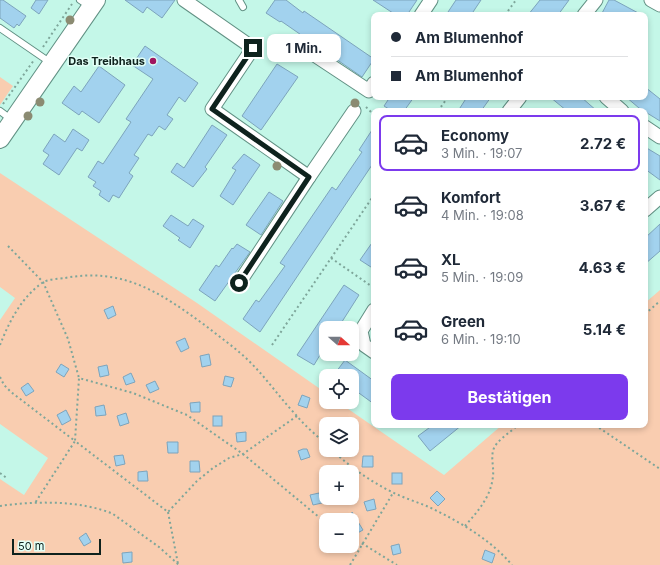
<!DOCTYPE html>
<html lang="de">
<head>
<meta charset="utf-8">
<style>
	:root { --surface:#fff; --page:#f2f2f3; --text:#1f2937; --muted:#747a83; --line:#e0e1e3; --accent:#7c3aed }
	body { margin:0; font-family:Inter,sans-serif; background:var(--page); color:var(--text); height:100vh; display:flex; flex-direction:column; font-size:15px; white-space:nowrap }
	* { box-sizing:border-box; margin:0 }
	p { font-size:13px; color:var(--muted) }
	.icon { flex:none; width:22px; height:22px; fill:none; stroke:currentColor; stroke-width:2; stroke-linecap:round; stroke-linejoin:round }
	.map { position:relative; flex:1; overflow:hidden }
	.details { position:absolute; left:371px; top:108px; width:277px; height:320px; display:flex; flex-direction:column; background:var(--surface); border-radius:8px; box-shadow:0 2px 6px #0003 }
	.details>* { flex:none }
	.top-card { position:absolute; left:371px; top:12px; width:277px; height:88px; border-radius:8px; box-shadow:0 2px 6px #0003; display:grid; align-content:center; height:88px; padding:0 20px; background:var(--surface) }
	.needle { width:26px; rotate:111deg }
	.buttons { position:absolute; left:319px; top:321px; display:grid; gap:8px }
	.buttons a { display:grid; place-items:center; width:40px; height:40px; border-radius:8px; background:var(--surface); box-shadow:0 2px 6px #0003; font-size:20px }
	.scale { position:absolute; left:12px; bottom:10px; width:89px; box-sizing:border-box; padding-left:4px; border:2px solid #0e221d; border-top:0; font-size:11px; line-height:14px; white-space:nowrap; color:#0e221d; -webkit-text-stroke:3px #e1fff6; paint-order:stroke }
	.end { position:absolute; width:18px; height:18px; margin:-9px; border:5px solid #0e221d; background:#fff; box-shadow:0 0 0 2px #fff }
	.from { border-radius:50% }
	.bubble { position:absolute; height:28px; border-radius:8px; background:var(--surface); box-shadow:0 2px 6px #0003; font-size:13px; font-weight:700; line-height:28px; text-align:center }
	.top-card b { display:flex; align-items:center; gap:14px; height:38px; font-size:15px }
	.top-card b+b { border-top:1px solid var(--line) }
	.top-card i { width:10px; height:10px; background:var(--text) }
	ul { padding:7px 0 0; list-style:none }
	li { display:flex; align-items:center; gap:12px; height:56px; margin:0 8px 6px; padding:0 12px; border:2px solid transparent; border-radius:8px }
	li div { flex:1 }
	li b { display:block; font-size:15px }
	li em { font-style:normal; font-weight:700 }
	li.selected { border-color:var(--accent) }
	li>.icon { width:36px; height:36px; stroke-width:1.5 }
	.action { display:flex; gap:8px; margin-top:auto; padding:8px 20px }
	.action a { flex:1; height:46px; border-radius:8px; background:var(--accent); color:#fff; font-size:16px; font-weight:700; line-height:46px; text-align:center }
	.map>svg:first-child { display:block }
</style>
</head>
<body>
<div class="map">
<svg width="660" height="565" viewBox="0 0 660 565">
	<rect width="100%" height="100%" fill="#c4f7e8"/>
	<!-- green -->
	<g fill="#f9cdb0" fill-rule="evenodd">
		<path d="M0 77 13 86 0 105Z"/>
		<path d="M0 173 197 303 326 393V402H338L444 475 502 425H645V303L660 290V565H0V479L24 495 48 458 0 424V320L15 298 0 287ZM326 424H352V450H326ZM326 472H352V498H326ZM326 520H352V546H326Z"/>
	</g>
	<!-- building -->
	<g fill="#a2d2ee" stroke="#7da4bc">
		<path d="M0 0H3L26 16 19 26 17 24 14 28 0 18Z"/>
		<path d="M36 0H48L39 14 31 8Z"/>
		<path d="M125 0H175L162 18 147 7 143 13Z"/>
		<path d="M275 0H286L303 13 304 11 374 59 362 77 281 21 280 22 266 13Z"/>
		<path d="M373 0H417L407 15H396Z"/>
		<path d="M456 0H481L471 15H446Z"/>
		<path d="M540 0H569L558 15H528Z"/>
		<path d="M609 0H614L642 15H601Z"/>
		<path d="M145 46 198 83 185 102 179 97 167 115 173 119 165 130 159 126 152 136 148 134 134 155 139 158 129 173 133 176 119 198 113 195 109 202 99 195 101 191 93 186 96 182 88 177 98 161 103 164 131 122 126 119 153 79 132 65Z"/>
		<path d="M277 64 298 77 261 130 242 116Z"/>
		<path d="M99 66 125 85 99 123 82 111 79 115 62 103 74 86 81 92Z"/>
		<path d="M645 87 660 99V121L639 108 626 97H645Z"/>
		<path d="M390 97H414L404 111H392L384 106Z"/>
		<path d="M467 97H491L481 111H458Z"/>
		<path d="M550 97H581L597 111H567Z"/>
		<path d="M212 125 227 135 205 167 207 169 193 187 171 172 177 163 184 168Z"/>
		<path d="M374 127V162L260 332 243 319 256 300 259 302 285 266 280 263 332 187 336 190 362 152 359 150Z"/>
		<path d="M73 129 89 140 82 151 77 148 59 175 43 164 49 155 43 151 54 134 65 142Z"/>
		<path d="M645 147 660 156V180L645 169Z"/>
		<path d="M244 154 260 165 233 205 220 196 236 170 232 168Z"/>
		<path d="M269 192 283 201 261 235 246 225Z"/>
		<path d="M171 215 188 226 193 219 204 226 190 248 178 240 180 238 163 226Z"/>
		<path d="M660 224V251L645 264V238Z"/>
		<path d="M374 240V269L360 260Z"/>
		<path d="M237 244 250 252 215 301 199 290 216 265 219 267 232 248 233 249Z"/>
		<path d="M344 285 359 295 338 328H326V345L314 365 297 355Z"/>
		<path d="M113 306 116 315 108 319 104 310Z"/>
		<path d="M185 338 189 348 181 352 176 342Z"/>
		<path d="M209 354 211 365 202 367 200 356Z"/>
		<path d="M345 360 374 381V404L352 388V376H333Z"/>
		<path d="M61 364 69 369 64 377 56 372Z"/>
		<path d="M107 365 109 375 100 377 98 367Z"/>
		<path d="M131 373 135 382 126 385 123 377Z"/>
		<path d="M225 376 234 378 231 387 223 385Z"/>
		<path d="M155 381 159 389 150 393 146 385Z"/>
		<path d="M28 383 34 391 26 396 21 388Z"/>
		<path d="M302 395 310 398 307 408 298 405Z"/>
		<path d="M200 402V412H191L190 403Z"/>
		<path d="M104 405 106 415 96 416 95 407Z"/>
		<path d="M66 410 71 420 62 425 57 415Z"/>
		<path d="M126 413 129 423 120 426 117 416Z"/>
		<rect x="213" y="416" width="9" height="10"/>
		<path d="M433 425H462L430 451 418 436Z"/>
		<path d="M246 432V441L237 442 236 433Z"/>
		<path d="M167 442H178V453H168Z"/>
		<path d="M303 449H307L310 457 301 460 298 451Z"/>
		<path d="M123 455 125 464 116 466 114 456Z"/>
		<path d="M363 456H373V467H362Z"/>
		<path d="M190 461H199L200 472H190Z"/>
		<path d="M147 471 148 481H138V472Z"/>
		<rect x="392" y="473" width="10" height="11"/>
		<path d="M437 491 445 499 438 506 430 498Z"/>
		<path d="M319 493 322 503 313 505 310 495Z"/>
		<path d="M374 499 376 509 367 511 364 502Z"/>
		<path d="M352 512 363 530 352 536Z"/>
		<path d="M86 533 91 542 84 546 79 538Z"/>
		<path d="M399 544 401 553 393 555 391 546Z"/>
		<path d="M485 550 495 554 492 563 482 559Z"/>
		<path d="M132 552V562L123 563 122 553Z"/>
	</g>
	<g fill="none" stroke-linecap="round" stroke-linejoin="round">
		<!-- lane casing -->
		<g stroke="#629184" stroke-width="8">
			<g id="lane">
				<path d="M80 0 89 6"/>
				<path d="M239 0 243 7"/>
				<path d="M0 28 51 63"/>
				<path d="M0 111 12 120"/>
			</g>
		</g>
		<!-- street casing -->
		<g stroke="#629184" stroke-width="15">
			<g id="street">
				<path d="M184 0 253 48 212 109 309 177 354 111"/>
				<path d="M651 0 660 5"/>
				<path d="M421 15 431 0"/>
				<path d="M584 15 596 0"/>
				<path d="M304 48 369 91 374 83"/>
				<path d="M606 97 622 111"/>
				<path d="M509 111 520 97"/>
				<path d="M645 127 660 137"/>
				<path d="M645 210 660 197"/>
				<path d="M239 283 309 177"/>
				<path d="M374 310 361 331 364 345 374 352"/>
			</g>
		</g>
		<!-- secondary casing -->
		<g stroke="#629184" stroke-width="20">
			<path id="secondary" d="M0 139 96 0"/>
		</g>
		<!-- path -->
		<g stroke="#7ea69a" stroke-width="2" stroke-dasharray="2 3" stroke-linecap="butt">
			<path d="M505 15 516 0"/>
			<path d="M43 47 72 4"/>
			<path d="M3 104 34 60"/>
			<path d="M366 107 374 115"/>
			<path d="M438 111 448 97"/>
			<path d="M8 246 43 282 68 339 79 378"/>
			<path d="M331 258 374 288"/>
			<path d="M645 314 660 301"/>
			<path d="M0 345C9 322 21 298 42 283 47 279 59 279 65 278 123 267 161 293 206 326 221 338 237 349 250 362 267 379 280 398 296 415 305 426 316 435 326 444"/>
			<path d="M272 345 374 195"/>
			<path d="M0 377 4 385 11 392 75 441 35 503"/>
			<path d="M297 416 243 454 229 458 213 468 197 481 168 512 75 441 79 378 133 393 187 415 243 454 326 523"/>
			<path d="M595 425 660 469"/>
			<path d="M332 450C350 467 370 481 392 492 404 498 417 502 429 507 460 522 490 539 512 565"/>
			<path d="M0 473 8 479"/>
			<path d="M0 506C34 501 81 500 113 514L159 547 179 565"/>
			<path d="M168 512 178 564"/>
			<path d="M465 526C478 511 491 497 493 476 494 468 491 459 493 451 495 441 511 432 518 425"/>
			<path d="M352 541 363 544 397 565"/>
			<path d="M350 565 393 493"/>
		</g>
		<!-- lane -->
		<use href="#lane" stroke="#fff" stroke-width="6"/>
		<!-- street -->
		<use href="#street" stroke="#fff" stroke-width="13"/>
		<!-- secondary -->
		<use href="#secondary" stroke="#fff" stroke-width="18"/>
	</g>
	<!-- trees -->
	<g fill="#8b8b72">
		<circle cx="70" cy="20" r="4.5"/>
		<circle cx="40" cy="102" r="4.5"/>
		<circle cx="355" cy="103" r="4.5"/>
		<circle cx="28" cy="116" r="4.5"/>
		<circle cx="277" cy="166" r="4.5"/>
	</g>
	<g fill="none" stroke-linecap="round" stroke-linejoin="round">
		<!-- route -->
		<path stroke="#0e221d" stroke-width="5" d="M239 283 309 177 212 109 253 48"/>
	</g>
	<!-- markers -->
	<circle fill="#a0155f" stroke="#e1fff6" stroke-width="1.5" cx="153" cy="61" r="4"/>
	<g text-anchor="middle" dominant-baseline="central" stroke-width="3" stroke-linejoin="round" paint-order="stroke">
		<!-- poi labels -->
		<g font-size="11" font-weight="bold" fill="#0e221d" stroke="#e1fff6" text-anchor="end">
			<text x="145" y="61">Das Treibhaus</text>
		</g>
	</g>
</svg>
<div class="buttons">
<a><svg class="needle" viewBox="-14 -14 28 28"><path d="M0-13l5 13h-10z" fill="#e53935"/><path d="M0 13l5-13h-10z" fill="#747a83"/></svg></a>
<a><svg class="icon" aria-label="locate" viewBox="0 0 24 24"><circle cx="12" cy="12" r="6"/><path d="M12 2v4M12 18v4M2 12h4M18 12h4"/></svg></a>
<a><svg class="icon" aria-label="layers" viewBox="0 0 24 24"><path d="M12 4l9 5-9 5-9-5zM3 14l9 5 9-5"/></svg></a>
<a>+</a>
<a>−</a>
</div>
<div class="scale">50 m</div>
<i class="end from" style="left:239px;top:283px"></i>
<i class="end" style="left:253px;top:48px"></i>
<div class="bubble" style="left:267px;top:34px;width:74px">1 Min.</div>
<div class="top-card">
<b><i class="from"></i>Am Blumenhof</b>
<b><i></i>Am Blumenhof</b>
</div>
<section class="details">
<ul>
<li class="selected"><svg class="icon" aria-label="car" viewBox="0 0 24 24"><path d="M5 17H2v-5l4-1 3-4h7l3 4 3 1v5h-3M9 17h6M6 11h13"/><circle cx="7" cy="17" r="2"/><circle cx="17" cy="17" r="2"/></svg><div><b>Economy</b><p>3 Min. · 19:07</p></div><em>2.72 €</em></li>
<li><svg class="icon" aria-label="car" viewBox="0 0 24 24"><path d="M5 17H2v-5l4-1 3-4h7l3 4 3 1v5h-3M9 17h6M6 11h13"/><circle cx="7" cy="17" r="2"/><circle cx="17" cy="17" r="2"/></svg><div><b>Komfort</b><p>4 Min. · 19:08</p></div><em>3.67 €</em></li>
<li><svg class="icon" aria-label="car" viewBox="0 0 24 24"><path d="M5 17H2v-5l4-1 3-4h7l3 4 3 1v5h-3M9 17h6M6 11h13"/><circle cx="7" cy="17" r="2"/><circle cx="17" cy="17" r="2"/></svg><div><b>XL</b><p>5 Min. · 19:09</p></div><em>4.63 €</em></li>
<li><svg class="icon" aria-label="car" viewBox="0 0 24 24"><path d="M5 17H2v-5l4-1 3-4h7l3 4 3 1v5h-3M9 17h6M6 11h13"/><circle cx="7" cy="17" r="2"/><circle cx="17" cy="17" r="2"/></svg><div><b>Green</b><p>6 Min. · 19:10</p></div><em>5.14 €</em></li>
</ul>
<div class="action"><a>Bestätigen</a></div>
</section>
</div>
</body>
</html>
